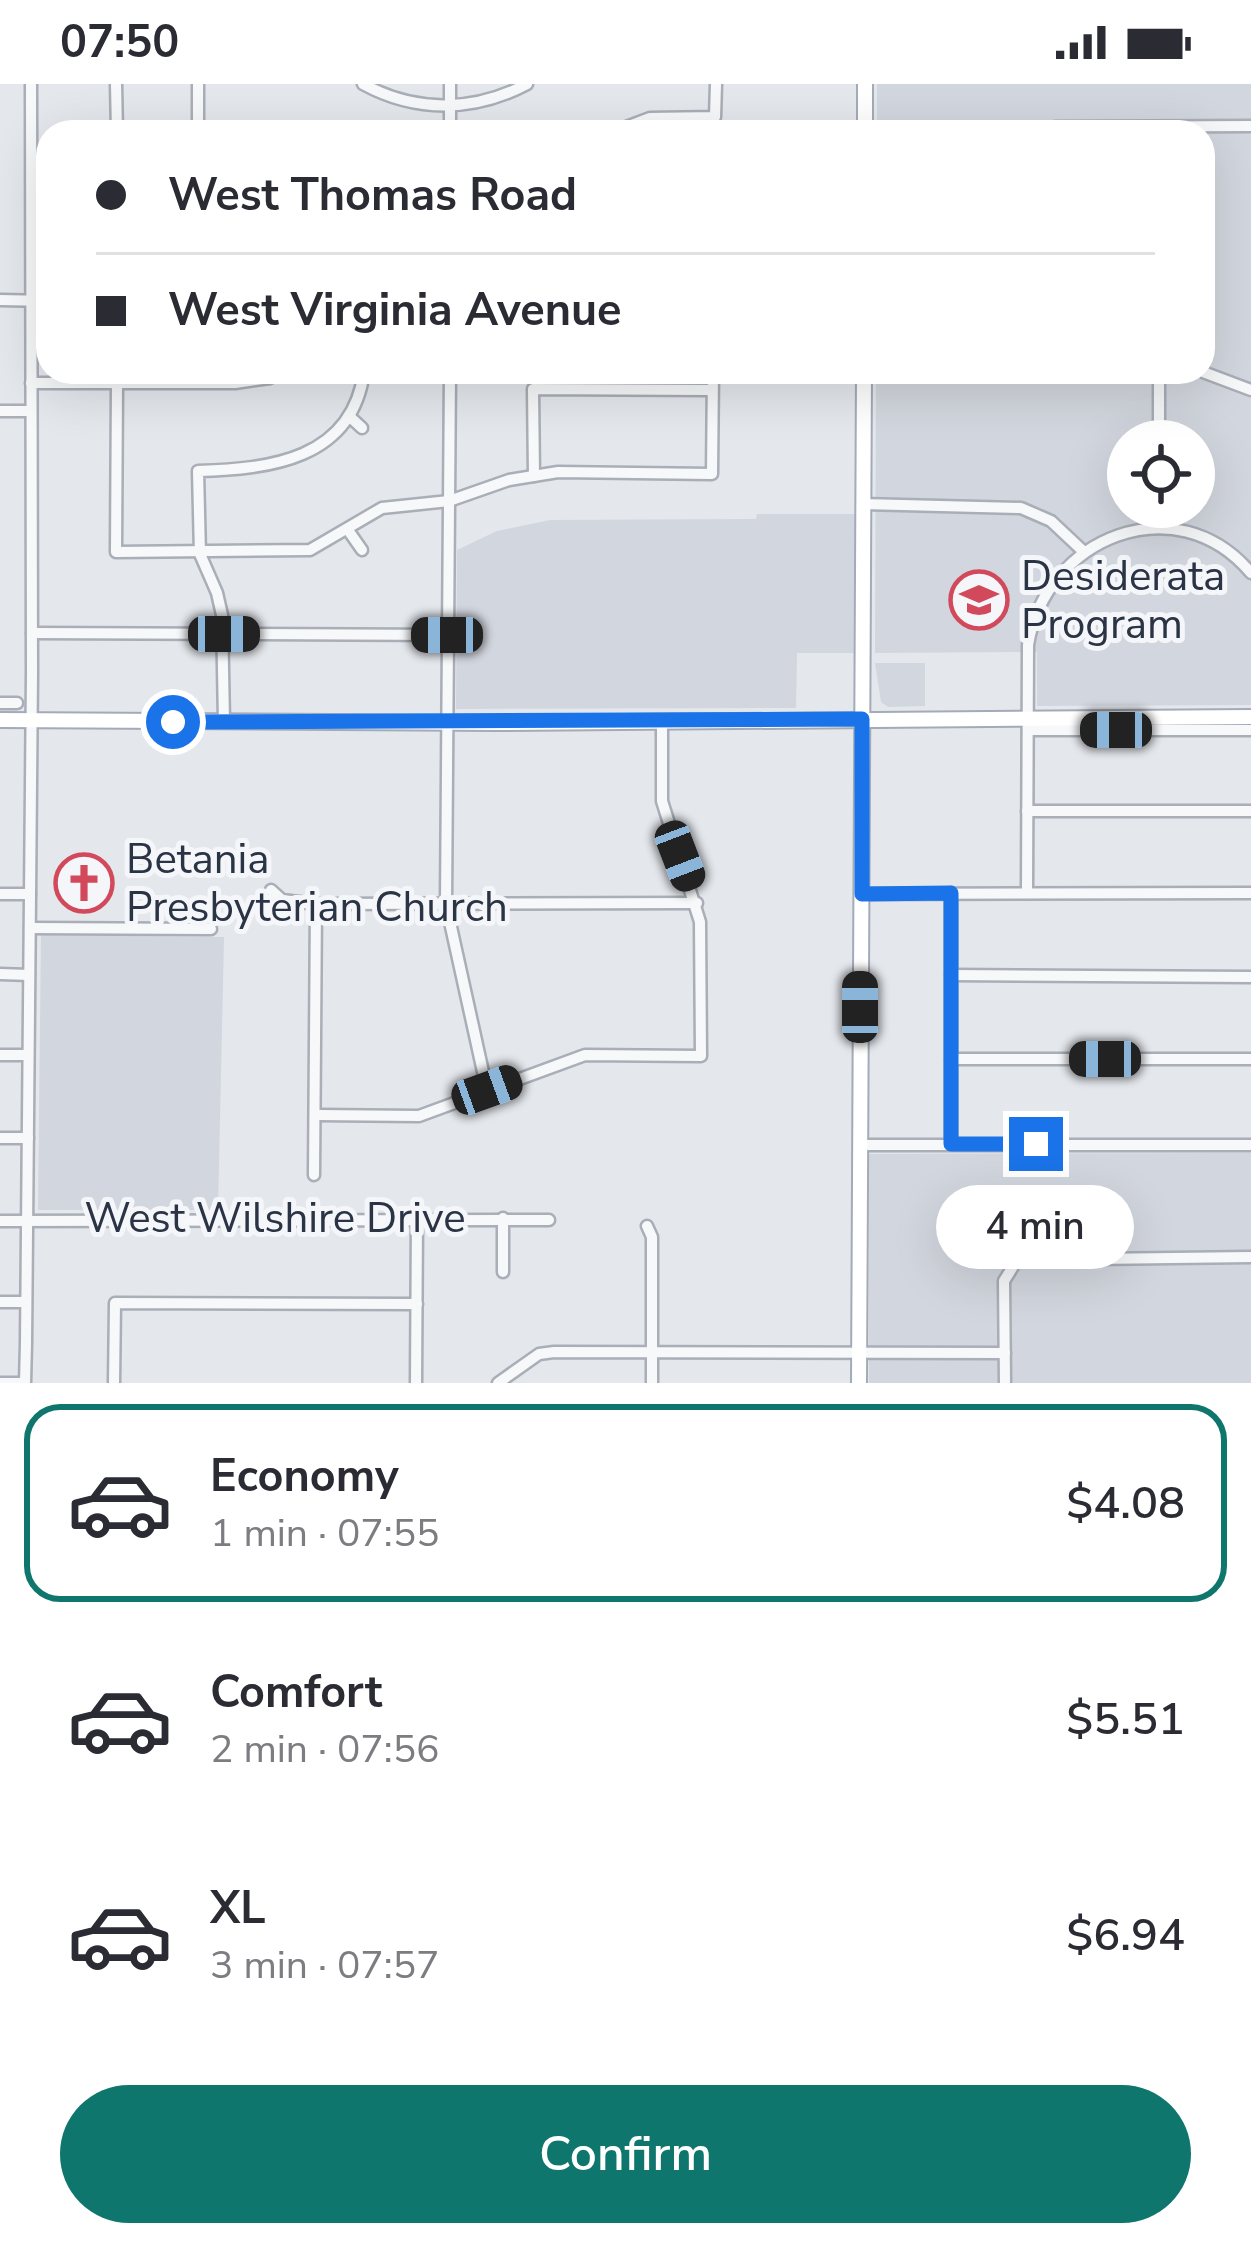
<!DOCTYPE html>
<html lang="en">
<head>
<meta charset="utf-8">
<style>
	:root { --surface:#fff; --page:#f2f2f3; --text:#2b2b33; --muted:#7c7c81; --line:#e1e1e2; --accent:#0f766e }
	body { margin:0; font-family:"Nunito Sans",sans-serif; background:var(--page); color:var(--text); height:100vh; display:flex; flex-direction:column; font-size:45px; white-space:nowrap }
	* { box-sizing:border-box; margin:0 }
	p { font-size:39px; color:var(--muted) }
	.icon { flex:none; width:66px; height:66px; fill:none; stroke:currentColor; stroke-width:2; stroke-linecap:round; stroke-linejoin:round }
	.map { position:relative; height:1299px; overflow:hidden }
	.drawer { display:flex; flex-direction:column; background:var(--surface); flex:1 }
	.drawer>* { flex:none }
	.banner { position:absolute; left:36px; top:36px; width:1179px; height:264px; border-radius:36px; box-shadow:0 12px 48px #0002; display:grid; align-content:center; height:264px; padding:0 60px; background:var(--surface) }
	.controls { position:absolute; left:1107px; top:336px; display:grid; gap:24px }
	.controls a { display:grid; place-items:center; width:108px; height:108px; border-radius:50%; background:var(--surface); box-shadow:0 12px 48px #0002; font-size:60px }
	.end { position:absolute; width:54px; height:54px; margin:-27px; border:15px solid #1a73e8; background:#fff; box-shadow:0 0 0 6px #fff }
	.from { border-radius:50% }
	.bubble { position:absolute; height:84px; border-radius:42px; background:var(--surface); box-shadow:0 12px 48px #0002; font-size:39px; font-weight:600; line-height:84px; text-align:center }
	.car { position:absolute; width:36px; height:72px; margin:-36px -18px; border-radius:15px; box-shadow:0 0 9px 3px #0007; background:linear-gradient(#222 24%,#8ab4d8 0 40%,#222 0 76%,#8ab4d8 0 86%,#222 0) }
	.banner b { display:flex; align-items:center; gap:42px; height:114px; font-size:45px }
	.banner b+b { border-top:3px solid var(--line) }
	.banner i { width:30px; height:30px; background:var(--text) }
	ul { padding:21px 0 0; list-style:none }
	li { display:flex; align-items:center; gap:36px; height:198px; margin:0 24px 18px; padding:0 36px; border:6px solid transparent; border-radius:36px }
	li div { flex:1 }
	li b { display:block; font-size:45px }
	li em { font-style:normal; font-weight:600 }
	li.current { border-color:var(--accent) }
	li>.icon { width:108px; height:108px; stroke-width:1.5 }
	.action { display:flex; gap:24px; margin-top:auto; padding:24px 60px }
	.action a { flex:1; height:138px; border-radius:72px; background:var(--accent); color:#fff; font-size:48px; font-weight:600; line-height:138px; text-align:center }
	.status { display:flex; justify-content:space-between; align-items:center; height:84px; padding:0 60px; background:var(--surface); direction:ltr }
	.status svg { height:33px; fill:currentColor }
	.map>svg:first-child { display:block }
</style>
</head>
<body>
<div class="status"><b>07:50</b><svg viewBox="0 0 49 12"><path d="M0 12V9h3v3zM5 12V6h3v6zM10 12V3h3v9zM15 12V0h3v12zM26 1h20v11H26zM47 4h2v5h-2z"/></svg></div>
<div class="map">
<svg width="1251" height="1299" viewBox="0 0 1251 1299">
	<rect width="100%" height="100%" fill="#e4e7ec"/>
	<!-- built -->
	<g fill="#d2d6de" fill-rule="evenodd">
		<path d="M877 0H1251V621L1037 622V568L875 569 876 288H1203V48H877ZM1128 357H1194V423H1128Z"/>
		<path d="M757 430H855L854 569H797L796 624 456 625 457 466 497 447 550 436 756 435Z"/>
		<path d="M875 579H925V622L888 623 881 618Z"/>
		<path d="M41 851 224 853 218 1126H38Z"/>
		<path d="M1251 1069V1299H869V1070Z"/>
	</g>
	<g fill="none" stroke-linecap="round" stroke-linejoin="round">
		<!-- minor casing -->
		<g stroke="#a9aeb7" stroke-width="15">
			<g id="minor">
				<path d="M116 0 117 48"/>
				<path d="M198 0V48"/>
				<path d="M363 0C416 29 474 28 527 0"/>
				<path d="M450 0V48"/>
				<path d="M613 48 650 34 715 33 716 0"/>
				<path d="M1055 48V43L1251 42"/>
				<path d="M0 216 48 217"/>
				<path d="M450 288 446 820 487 1006"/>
				<path d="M1203 288 1251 306"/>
				<path d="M31 299H235L270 294 275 288"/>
				<path d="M117 299 116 468 310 466 382 424 449 417 509 396 558 388 712 390 713 288"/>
				<path d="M0 327H31"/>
				<path d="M349 332 362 344"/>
				<path d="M1159 357V288"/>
				<path d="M534 392 533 305 712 306"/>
				<path d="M863 420 1021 424 1051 437 1084 468"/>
				<path d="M1158 444V423"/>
				<path d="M348 446 362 466"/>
				<path d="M32 549 447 551"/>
				<path d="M0 619H17"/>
				<path d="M224 638 222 531 217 509 200 470 198 387C269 385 352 376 364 288"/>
				<path d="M1028 646H1251"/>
				<path d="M1027 727H1251"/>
				<path d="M271 806 282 816 316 820 697 819"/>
				<path d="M1027 808 1028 561C1045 454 1176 400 1251 489"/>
				<path d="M951 809V1060"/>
				<path d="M0 810H30"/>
				<path d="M862 810 1251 809"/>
				<path d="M30 844 211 845"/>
				<path d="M0 890 29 891"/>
				<path d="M951 891 1251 893"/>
				<path d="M0 971H28"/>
				<path d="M951 975H1251"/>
				<path d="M317 1031 419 1032 585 971 701 972 700 838 662 717V638"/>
				<path d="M0 1054H28"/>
				<path d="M859 1061H1251"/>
				<path d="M314 1091 316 820"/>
				<path d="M0 1137 549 1136"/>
				<path d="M647 1142 652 1153V1299"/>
				<path d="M503 1188V1134"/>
				<path d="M0 1218H26"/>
				<path d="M0 1299H25L26 1259 32 589 31 0"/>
				<path d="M114 1299 115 1219 417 1220"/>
				<path d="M416 1299 417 1135"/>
				<path d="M498 1299 539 1270 554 1268 1005 1269"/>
				<path d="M1005 1299 1004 1197 1017 1176 1251 1173"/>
			</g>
		</g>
		<!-- major casing -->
		<g stroke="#a3abb8" stroke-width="18">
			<g id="major">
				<path d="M865 48V0"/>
				<path d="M0 636 496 639 1251 633"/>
				<path d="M859 1299 864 288"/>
			</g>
		</g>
		<!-- minor -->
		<use href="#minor" stroke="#f7f8fa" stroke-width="10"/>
		<!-- major -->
		<use href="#major" stroke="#fff" stroke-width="14"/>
	</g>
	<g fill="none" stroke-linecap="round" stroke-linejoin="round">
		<!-- route -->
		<path stroke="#1a73e8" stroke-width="15" d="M173 638 862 635V810L951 809V1060H1036"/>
	</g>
	<!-- icons -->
	<defs>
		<g id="school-ring" transform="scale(3)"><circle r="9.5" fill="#f4f6f9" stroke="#d1495b" stroke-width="1.5"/><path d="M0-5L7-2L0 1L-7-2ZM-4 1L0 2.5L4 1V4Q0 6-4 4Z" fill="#d1495b"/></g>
		<g id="church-ring" transform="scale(3)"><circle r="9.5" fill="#f4f6f9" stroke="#d1495b" stroke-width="1.5"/><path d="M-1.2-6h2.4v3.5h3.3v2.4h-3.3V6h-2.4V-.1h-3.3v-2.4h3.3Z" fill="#d1495b"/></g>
	</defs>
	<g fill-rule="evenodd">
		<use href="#school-ring" x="979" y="516"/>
		<use href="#church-ring" x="84" y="799"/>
	</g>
	<g text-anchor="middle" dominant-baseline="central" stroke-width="10" stroke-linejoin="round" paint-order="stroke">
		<!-- poi labels -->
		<g font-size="42" fill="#2b3445" stroke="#f4f6f9" text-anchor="start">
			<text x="1021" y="492">Desiderata<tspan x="1021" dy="48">Program</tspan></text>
			<text x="126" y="775">Betania<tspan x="126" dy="48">Presbyterian Church</tspan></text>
		</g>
		<!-- street labels -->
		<g font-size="42" fill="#2b3445" stroke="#f4f6f9">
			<text x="275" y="1134">West Wilshire Drive</text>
		</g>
	</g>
</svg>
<div class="controls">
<a><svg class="icon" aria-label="locate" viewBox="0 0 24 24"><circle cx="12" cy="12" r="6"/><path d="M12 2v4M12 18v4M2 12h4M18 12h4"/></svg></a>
</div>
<i class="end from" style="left:173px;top:638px"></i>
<i class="end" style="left:1036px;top:1060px"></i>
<div class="bubble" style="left:936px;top:1101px;width:198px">4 min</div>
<i class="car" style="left:224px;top:550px;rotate:90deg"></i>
<i class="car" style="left:447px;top:551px;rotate:270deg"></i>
<i class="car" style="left:1116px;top:646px;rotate:270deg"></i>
<i class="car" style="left:680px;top:772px;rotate:159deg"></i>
<i class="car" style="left:860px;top:923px;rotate:0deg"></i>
<i class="car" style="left:1105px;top:975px;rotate:270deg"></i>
<i class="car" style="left:487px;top:1006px;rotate:70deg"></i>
<div class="banner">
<b><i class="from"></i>West Thomas Road</b>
<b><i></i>West Virginia Avenue</b>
</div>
</div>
<section class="drawer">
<ul>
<li class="current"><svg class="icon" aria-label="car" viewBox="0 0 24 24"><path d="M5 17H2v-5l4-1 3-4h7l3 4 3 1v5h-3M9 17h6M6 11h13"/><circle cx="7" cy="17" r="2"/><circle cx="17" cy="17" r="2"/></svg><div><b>Economy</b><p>1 min · 07:55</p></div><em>$4.08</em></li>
<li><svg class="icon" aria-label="car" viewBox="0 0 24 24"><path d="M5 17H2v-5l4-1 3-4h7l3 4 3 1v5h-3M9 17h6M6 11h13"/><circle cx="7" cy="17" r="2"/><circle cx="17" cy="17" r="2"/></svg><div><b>Comfort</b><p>2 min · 07:56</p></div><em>$5.51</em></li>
<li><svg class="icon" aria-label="car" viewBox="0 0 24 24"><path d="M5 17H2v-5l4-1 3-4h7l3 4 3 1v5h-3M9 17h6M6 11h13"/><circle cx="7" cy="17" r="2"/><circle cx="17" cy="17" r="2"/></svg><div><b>XL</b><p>3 min · 07:57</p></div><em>$6.94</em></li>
</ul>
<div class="action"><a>Confirm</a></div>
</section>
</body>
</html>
